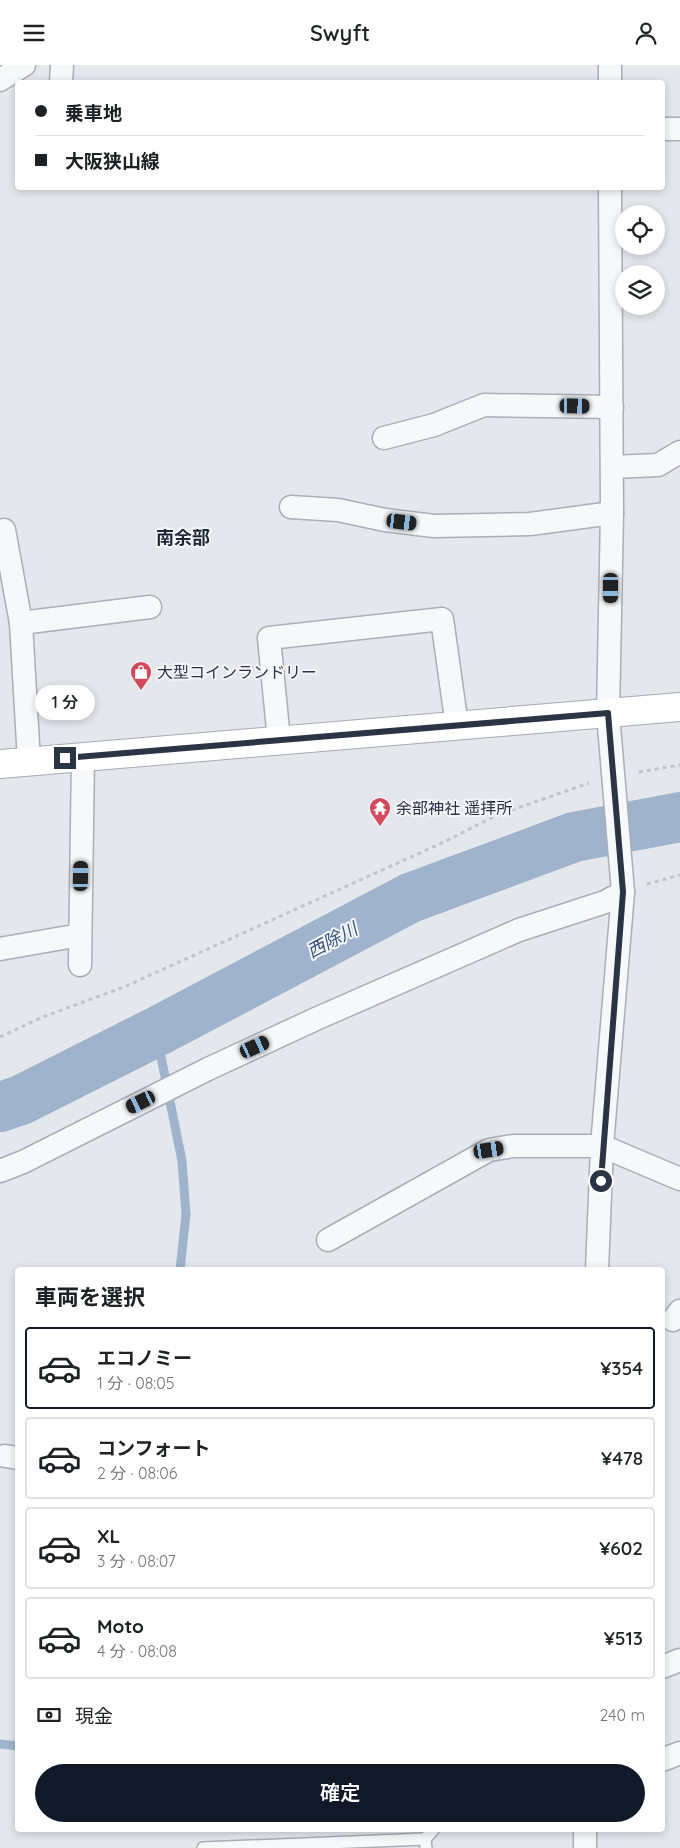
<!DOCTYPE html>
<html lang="ja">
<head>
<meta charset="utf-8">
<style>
	:root { --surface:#fff; --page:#f6f6f6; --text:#202124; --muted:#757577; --line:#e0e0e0; --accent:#111827 }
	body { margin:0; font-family:Quicksand,"Noto Sans JP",sans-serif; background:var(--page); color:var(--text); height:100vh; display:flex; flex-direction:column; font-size:19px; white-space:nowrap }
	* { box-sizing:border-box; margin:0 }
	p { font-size:16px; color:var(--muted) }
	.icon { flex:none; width:28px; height:28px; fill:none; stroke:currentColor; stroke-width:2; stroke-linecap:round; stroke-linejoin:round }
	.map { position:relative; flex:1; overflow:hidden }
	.side { position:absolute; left:15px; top:1202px; width:650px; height:565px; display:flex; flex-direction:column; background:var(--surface); border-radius:5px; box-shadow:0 2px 8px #0003 }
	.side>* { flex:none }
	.top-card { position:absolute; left:15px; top:15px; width:650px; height:110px; border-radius:5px; box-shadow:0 2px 8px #0003; display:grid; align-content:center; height:110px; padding:0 20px; background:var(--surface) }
	.controls { position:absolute; left:615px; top:140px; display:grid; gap:10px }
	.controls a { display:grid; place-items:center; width:50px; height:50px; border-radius:50%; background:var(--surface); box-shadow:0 2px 8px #0003; font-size:25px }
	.end { position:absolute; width:22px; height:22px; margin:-11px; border:6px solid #2b3445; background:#fff; box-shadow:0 0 0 2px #fff }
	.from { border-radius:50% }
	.bubble { position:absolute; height:35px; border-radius:18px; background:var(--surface); box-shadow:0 2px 8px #0003; font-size:16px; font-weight:600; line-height:35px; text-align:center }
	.car { position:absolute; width:15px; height:30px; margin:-15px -8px; border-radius:6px; box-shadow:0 0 4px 1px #0007; background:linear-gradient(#222 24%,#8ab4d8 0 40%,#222 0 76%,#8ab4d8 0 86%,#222 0) }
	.top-card b { display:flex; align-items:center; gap:18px; height:48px; font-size:19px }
	.top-card b+b { border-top:1px solid var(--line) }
	.top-card i { width:12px; height:12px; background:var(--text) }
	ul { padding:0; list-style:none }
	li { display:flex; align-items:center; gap:15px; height:82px; margin:0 10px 8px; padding:0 10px; border:2px solid var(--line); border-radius:5px }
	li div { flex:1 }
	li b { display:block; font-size:19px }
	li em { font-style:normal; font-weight:600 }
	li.current { border-color:var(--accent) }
	li>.icon { width:45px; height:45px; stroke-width:1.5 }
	h2 { padding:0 20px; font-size:22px; line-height:60px }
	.pay { display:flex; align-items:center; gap:12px; height:55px; padding:0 20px; font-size:19px }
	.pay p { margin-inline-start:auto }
	.primary-button { display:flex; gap:10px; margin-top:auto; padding:10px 20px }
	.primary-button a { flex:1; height:58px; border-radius:30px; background:var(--accent); color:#fff; font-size:20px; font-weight:600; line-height:58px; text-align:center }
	header { display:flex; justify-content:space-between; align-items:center; height:65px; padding:0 20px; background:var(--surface); font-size:22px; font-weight:600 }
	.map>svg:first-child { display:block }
</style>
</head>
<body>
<header><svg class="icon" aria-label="menu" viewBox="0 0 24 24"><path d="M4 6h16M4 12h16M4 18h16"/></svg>Swyft<svg class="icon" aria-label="person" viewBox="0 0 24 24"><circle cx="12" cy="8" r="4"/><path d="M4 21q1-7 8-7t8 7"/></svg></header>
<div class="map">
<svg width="680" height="1783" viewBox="0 0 680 1783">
	<rect width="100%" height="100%" fill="#e4e7ec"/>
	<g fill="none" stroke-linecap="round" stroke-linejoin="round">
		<!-- stream -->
		<g stroke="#9fb4cc" stroke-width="9">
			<path d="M156 967 182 1096 186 1149 180 1205"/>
			<path d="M0 1679 18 1681"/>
		</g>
		<!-- river -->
		<path stroke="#9fb4cc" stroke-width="50" d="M0 1042 21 1035 156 967 410 833 574 772 680 752"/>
		<!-- lane casing -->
		<g stroke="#a9aeb7" stroke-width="14">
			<g id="lane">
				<path d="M203 1783 425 1774"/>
				<path d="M426 1783 425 1774 433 1765"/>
			</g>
		</g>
		<!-- street casing -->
		<g stroke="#a9aeb7" stroke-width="25">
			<g id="street">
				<path d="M610 0V18"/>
				<path d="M0 15 24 0"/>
				<path d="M61 18 62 0"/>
				<path d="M662 64H680"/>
				<path d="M384 373 434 360 484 340 612 342"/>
				<path d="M612 402 658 400 680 387"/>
				<path d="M291 442 338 445 385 455 434 461 530 459 612 448"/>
				<path d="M4 465 21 558 29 696"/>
				<path d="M21 558 150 542"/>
				<path d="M279 675 269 573 442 554 457 661"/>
				<path d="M0 884 80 870"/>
				<path d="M80 900 83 691"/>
				<path d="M0 1106 23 1097 208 1004 318 953 519 865 605 837 623 827"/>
				<path d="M328 1175 489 1085 513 1081H602L680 1114"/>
				<path d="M597 1205 602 1081 623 827 608 649 612 448 610 122"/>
				<path d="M673 1255 680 1246"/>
				<path d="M5 1391 18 1393"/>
				<path d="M662 1602 680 1595"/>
				<path d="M662 1695 680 1688"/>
				<path d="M585 1783V1765"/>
			</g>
		</g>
		<!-- primary casing -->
		<g stroke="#a3abb8" stroke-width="30">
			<path id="primary" d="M0 699 680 642"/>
		</g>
		<!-- path -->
		<g stroke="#c2c5cb" stroke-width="3" stroke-dasharray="4 4" stroke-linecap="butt">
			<path d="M639 707 680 700"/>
			<path d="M647 819 680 810"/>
			<path d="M0 972 40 953 124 922 444 777 495 751 589 718"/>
		</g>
		<!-- lane -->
		<use href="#lane" stroke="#f7f8fa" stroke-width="11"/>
		<!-- street -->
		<use href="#street" stroke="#f7f8fa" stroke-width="22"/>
		<!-- primary -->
		<use href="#primary" stroke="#fff" stroke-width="28"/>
	</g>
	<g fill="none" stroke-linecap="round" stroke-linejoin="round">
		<!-- route -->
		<path stroke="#2b3445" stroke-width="6" d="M65 693 608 648 623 827 601 1116"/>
	</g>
	<!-- icons -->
	<defs>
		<g id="shop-pin" transform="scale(1.125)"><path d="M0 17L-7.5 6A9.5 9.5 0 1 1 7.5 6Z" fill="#d1495b" stroke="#f4f6f9"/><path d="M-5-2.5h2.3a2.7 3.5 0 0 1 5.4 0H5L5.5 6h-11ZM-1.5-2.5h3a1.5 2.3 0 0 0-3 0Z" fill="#fff"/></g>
		<g id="temple-pin" transform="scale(1.125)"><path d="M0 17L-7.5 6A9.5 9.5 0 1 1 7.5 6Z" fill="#d1495b" stroke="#f4f6f9"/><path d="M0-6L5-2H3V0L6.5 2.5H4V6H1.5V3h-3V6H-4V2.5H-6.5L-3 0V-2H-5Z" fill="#fff"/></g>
	</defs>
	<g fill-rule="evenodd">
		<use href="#shop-pin" x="141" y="607"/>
		<use href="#temple-pin" x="380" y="743"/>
	</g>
	<g text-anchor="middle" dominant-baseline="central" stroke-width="4" stroke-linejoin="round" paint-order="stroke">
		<!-- poi labels -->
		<g font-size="16" fill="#2b3445" stroke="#f4f6f9" text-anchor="start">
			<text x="157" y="607">大型コインランドリー</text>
			<text x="396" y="743">余部神社 遥拝所</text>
		</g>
		<!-- neighbourhood labels -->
		<g font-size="18" font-weight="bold" fill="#1d2536" stroke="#f4f6f9">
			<text x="183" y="472">南余部</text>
		</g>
		<!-- water labels -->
		<g font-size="18" font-style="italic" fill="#34527a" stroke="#f4f6f9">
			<text transform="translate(332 875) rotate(-28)">西除川</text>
		</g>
	</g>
</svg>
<div class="controls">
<a><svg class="icon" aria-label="locate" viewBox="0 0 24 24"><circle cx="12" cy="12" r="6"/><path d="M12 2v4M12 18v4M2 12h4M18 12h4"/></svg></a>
<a><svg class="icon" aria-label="layers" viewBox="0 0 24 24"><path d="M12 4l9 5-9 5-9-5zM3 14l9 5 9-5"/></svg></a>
</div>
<i class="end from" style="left:601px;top:1116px"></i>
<i class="end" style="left:65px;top:693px"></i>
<div class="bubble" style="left:35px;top:620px;width:60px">1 分</div>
<i class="car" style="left:575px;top:341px;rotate:91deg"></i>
<i class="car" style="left:402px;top:457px;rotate:97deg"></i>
<i class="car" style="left:611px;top:523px;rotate:180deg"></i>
<i class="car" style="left:81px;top:811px;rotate:1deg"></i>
<i class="car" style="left:255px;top:982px;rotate:65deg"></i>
<i class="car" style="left:141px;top:1037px;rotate:244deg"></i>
<i class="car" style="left:489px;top:1085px;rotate:81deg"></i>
<div class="top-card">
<b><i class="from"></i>乗車地</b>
<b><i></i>大阪狭山線</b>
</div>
<section class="side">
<h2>車両を選択</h2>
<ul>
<li class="current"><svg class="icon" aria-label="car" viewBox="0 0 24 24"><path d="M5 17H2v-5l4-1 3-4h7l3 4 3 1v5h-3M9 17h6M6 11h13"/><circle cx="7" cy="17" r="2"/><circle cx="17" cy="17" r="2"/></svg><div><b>エコノミー</b><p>1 分 · 08:05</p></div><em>¥354</em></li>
<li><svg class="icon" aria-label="car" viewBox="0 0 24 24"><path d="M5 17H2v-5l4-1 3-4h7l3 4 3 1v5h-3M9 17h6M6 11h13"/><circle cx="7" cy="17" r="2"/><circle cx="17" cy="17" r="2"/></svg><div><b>コンフォート</b><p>2 分 · 08:06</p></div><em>¥478</em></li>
<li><svg class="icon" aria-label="car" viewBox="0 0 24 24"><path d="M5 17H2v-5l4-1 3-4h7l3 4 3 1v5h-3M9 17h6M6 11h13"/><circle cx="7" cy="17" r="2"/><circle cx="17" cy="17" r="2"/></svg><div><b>XL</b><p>3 分 · 08:07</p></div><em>¥602</em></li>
<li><svg class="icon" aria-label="car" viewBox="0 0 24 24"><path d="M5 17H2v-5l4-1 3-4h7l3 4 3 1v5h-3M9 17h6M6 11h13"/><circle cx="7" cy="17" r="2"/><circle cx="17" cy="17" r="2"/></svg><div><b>Moto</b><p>4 分 · 08:08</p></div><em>¥513</em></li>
</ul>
<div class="pay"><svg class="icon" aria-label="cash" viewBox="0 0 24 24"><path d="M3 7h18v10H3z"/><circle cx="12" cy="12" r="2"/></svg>現金<p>240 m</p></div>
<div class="primary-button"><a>確定</a></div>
</section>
</div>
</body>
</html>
